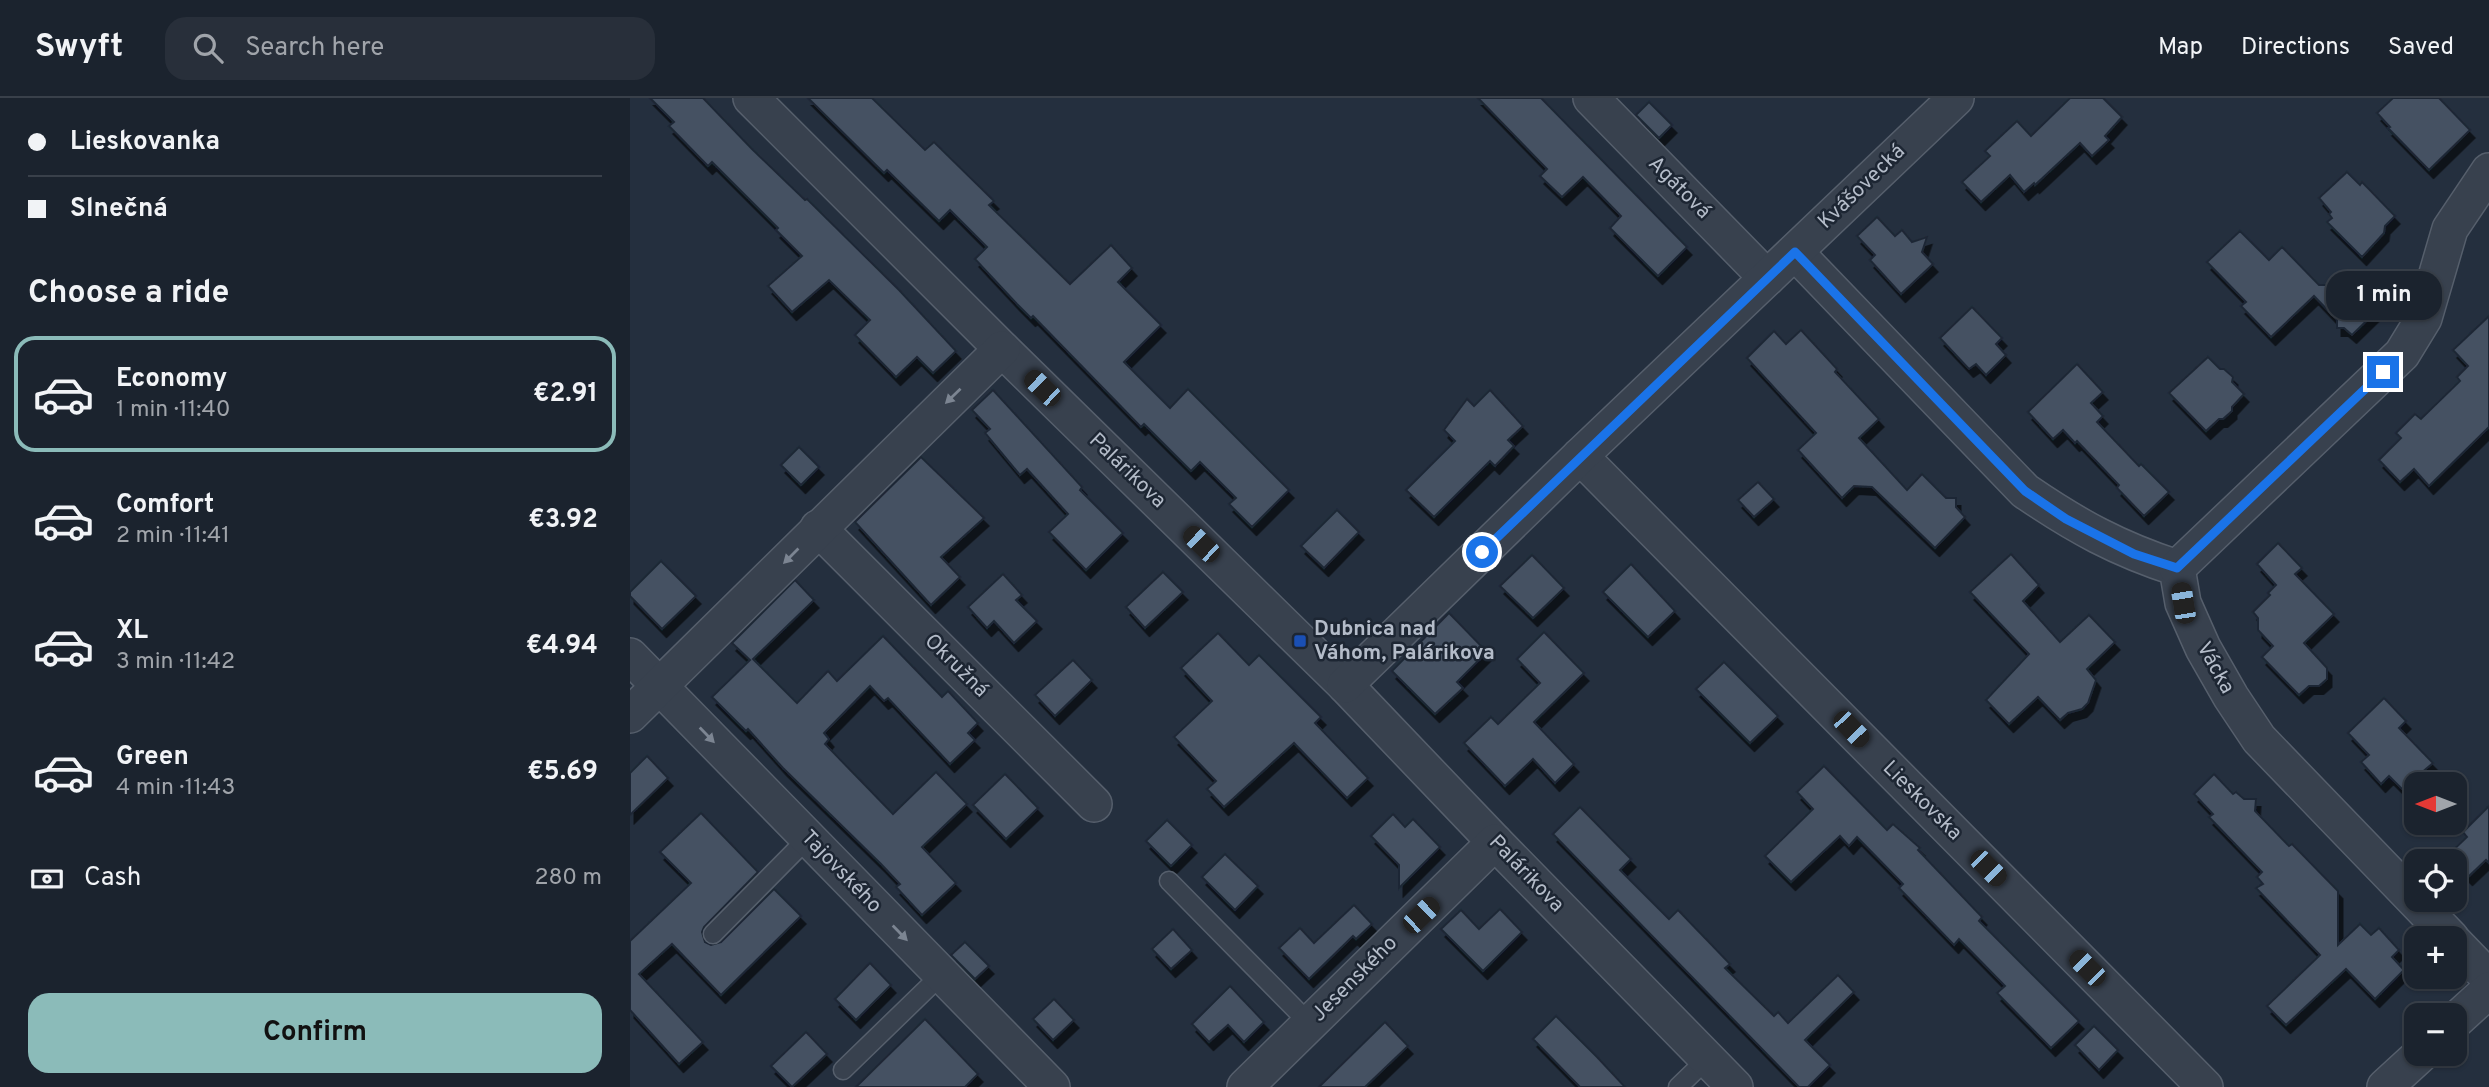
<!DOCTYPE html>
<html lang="en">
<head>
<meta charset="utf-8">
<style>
	:root { --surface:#1b232e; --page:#282f3a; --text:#f1f3f6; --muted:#a0a4aa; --line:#39404a; --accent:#8bbbb9 }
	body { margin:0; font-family:Overpass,sans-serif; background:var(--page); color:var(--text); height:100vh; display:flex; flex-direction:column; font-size:26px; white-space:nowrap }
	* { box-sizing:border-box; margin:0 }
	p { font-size:23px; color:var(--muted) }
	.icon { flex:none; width:38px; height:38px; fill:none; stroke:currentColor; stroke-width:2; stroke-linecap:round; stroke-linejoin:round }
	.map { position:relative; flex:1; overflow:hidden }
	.sheet { display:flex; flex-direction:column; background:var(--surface); width:630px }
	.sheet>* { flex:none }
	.guide { display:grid; align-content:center; height:154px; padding:0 28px; background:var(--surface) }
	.needle { width:46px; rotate:270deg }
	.controls { position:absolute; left:1774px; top:674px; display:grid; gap:14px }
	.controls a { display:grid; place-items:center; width:63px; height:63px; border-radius:14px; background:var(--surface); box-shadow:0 2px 5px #0004,0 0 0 2px var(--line); font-size:35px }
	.end { position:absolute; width:32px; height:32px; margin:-16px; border:9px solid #1a73e8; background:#fff; box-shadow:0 0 0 4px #fff }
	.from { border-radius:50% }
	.bubble { position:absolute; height:49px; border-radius:21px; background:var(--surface); box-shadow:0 2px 5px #0004,0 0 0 2px var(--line); font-size:23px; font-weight:700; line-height:49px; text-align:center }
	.car { position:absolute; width:21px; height:42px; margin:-21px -10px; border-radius:9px; box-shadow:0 0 5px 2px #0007; background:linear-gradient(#222 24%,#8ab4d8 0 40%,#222 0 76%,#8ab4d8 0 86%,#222 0) }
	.guide b { display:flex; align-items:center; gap:24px; height:66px; font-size:26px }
	.guide b+b { border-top:2px solid var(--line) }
	.guide i { width:18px; height:18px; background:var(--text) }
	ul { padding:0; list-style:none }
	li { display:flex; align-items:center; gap:21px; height:116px; margin:0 14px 10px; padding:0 14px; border:4px solid transparent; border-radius:21px }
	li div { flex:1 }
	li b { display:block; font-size:26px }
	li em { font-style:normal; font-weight:700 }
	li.on { border-color:var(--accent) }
	li>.icon { width:63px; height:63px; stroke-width:1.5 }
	h2 { padding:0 28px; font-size:32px; line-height:84px }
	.pay { display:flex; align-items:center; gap:18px; height:77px; padding:0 28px; font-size:26px }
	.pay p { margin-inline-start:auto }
	.primary-button { display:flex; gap:14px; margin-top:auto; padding:14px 28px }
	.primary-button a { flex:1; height:80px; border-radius:21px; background:var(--accent); color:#111; font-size:28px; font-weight:700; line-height:80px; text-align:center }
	header { display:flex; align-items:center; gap:42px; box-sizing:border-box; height:98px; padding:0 35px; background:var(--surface); border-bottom:2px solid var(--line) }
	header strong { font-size:33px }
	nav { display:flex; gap:38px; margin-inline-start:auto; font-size:24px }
	.search { width:490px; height:63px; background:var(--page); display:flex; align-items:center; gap:18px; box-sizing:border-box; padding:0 24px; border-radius:21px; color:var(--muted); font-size:26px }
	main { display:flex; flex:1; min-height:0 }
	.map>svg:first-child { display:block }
</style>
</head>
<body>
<header>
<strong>Swyft</strong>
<div class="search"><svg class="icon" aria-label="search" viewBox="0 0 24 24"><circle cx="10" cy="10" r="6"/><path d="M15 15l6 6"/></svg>Search here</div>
<nav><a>Map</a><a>Directions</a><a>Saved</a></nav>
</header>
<main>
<section class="sheet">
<div class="guide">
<b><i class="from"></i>Lieskovanka</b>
<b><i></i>Slnečná</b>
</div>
<h2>Choose a ride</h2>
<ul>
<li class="on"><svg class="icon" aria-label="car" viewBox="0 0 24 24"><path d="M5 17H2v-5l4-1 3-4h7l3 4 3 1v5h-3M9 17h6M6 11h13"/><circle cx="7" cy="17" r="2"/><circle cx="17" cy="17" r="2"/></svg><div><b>Economy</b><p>1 min · 11:40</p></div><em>€2.91</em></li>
<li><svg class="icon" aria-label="car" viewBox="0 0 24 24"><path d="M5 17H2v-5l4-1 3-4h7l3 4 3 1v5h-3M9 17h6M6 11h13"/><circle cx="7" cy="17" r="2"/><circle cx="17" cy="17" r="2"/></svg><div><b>Comfort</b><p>2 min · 11:41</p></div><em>€3.92</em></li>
<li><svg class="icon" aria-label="car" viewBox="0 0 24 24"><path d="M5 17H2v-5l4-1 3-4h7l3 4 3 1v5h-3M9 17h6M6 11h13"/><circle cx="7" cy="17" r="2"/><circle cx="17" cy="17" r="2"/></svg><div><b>XL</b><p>3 min · 11:42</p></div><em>€4.94</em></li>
<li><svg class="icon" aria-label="car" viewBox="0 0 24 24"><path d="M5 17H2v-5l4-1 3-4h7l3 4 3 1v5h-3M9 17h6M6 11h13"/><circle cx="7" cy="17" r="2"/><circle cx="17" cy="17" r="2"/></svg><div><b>Green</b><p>4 min · 11:43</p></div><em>€5.69</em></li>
</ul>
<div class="pay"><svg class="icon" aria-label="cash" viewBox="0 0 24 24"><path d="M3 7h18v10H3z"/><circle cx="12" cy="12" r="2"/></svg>Cash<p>280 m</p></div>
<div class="primary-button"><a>Confirm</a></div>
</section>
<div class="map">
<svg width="1859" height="989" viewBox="0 0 1859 989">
	<defs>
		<filter id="shadow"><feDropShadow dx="4.5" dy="8" stdDeviation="0" flood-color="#0009"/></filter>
	</defs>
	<rect width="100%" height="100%" fill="#242f3e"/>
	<!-- building -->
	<g fill="#455162" stroke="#1f2835" stroke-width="2" filter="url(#shadow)">
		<path d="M20 0H73L122 51 175 102 177 101 269 192 326 253 303 275 287 259 266 279 225 237 240 222 199 182 162 214 138 188 172 158 146 132 148 130 82 64 78 68 39 28 44 24Z"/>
		<path d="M178 0H242L295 52 304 44 364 103 359 107 440 186 481 147 502 170 488 184 531 227 494 264 540 310 558 291 659 392 622 429 599 406 606 400 570 364 561 373 514 326 511 329 403 218 401 220 387 206 345 161 357 149 320 112 309 123 257 72 254 75Z"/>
		<path d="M848 0H911L1057 149 1028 178 980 130 991 118 953 79 932 99 910 78 917 71Z"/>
		<path d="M1440 0H1473L1492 19 1475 38 1479 42 1462 58 1450 45 1405 87 1404 85 1394 94 1380 77 1351 104 1332 84 1360 58 1355 53 1387 23 1401 38Z"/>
		<path d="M1763 0H1809L1840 32 1799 72 1758 30 1760 29 1747 15Z"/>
		<path d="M1019 4 1042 27 1029 40 1006 17Z"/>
		<path d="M1717 74 1730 87 1732 84 1765 118 1755 128 1754 135 1732 159 1697 124 1702 120 1699 116 1701 114 1689 100Z"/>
		<path d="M1247 119 1265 138 1272 132 1282 144 1297 139 1292 154 1303 166 1271 196 1240 162 1245 157 1227 138Z"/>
		<path d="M1610 133 1639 162 1652 149 1689 187H1722V182L1755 184V191L1762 198 1722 237 1714 230H1707V222L1684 198 1641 239 1611 208 1616 204 1577 164Z"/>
		<path d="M1342 209 1372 240 1366 246 1376 257 1356 277 1346 266 1339 271 1310 240Z"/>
		<path d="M1859 218V329L1799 388 1784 371 1770 384 1749 362 1771 340 1766 335 1785 316 1791 321 1830 283 1827 279 1838 268 1823 252Z"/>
		<path d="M1171 232 1207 271 1205 274 1249 321 1229 340 1277 392 1292 376 1316 400H1326V409L1335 419 1305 450 1242 389 1224 388 1212 400 1168 352 1186 335 1117 260 1144 233 1156 246Z"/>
		<path d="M1578 259 1590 271H1594L1603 279 1602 284 1614 296 1602 309V313L1593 321H1589L1576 333 1539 295Z"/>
		<path d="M1447 266 1473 294 1461 305 1473 318 1467 324 1509 368 1511 366 1539 394 1514 418 1487 390 1489 387 1447 343 1445 345 1433 332 1423 341 1398 314Z"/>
		<path d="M363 292 452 389 450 392 493 435 456 472 419 434 438 416 397 371 390 377 355 335 360 331 342 312Z"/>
		<path d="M860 292 893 328 878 342 884 348 865 368 860 363 804 419 776 392 825 343 814 332 837 301 844 308Z"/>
		<path d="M169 349 189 369 171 387 151 367Z"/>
		<path d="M291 359 354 420 311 459 330 479 301 507 225 424Z"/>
		<path d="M1128 384 1144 401 1124 419 1108 402Z"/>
		<path d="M707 412 729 434 694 470 671 448Z"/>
		<path d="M1648 445 1672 470 1665 476 1704 516 1674 545 1697 570V581L1689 588H1679L1669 597 1632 559 1643 548 1628 532V520L1623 514 1640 497 1638 495 1646 487 1627 466Z"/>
		<path d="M1381 456 1409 487 1393 503 1430 544 1459 517 1485 544 1457 571 1466 582 1458 605 1452 611 1438 615 1430 622 1408 599 1379 626 1356 602 1399 556 1340 494Z"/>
		<path d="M902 457 934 490 903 520 870 488Z"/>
		<path d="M31 463 66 498 32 531 0 498V494Z"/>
		<path d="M1001 466 1045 513 1018 539 973 494Z"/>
		<path d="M533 474 553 494 515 530 496 509Z"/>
		<path d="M373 476 392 497 386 502 407 523 384 545 364 523 357 530 338 509Z"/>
		<path d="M165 482 184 502 123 561 167 605 198 573 207 583 253 538 312 599 318 593 348 625 338 635 345 642 320 666 258 600 254 603 240 588 194 635 199 641 195 646 263 716 306 674 337 706 292 749 326 785 292 817 266 789 270 786 251 766 153 670 118 631 116 633 82 599 120 562 102 545Z"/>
		<path d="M819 515 857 554 827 584 833 590 805 616 762 573Z"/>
		<path d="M914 534 954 575 904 624 944 666 925 685 903 661 875 688 834 645 861 619 868 626 910 585 887 561Z"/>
		<path d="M588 535 619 567 629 557 691 619 685 625 738 680 717 700 664 645 594 709 577 691 586 683 544 639 582 603 551 570Z"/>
		<path d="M443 562 462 582 425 618 405 597Z"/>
		<path d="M1094 564 1148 618 1120 645 1066 591Z"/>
		<path d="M1754 600 1776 623 1769 630 1803 665 1772 691 1759 678 1751 686 1742 676 1731 664 1739 657 1718 635Z"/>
		<path d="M17 658 38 680 0 717V675Z"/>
		<path d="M1194 668 1257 732 1263 726 1290 750 1288 752 1352 819 1349 823 1449 923 1421 950 1367 895 1375 888 1329 841 1324 847 1269 790 1273 786 1227 739 1219 748 1210 738 1161 784 1135 758 1183 711 1167 694Z"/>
		<path d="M375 676 408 710 376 741 343 707Z"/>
		<path d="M1584 676 1603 696 1606 694 1614 701H1626L1625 713 1659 748 1662 746 1708 793V847L1730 826 1741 837 1749 830 1769 852 1762 859 1774 872 1745 901 1716 871 1656 927 1637 908 1690 857 1626 790 1633 786 1627 779 1632 774 1579 719 1583 716 1564 696Z"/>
		<path d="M1859 708V765L1856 762 1838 779 1825 766V763L1817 758 1837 739 1833 734Z"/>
		<path d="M950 709 1001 761 990 772 1039 821 1048 812 1100 866 1095 870 1144 918 1148 914 1158 925 1208 877 1224 894 1175 942 1200 967 1178 989H1169L923 736Z"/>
		<path d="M71 715 128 774 74 829 72 834 75 844 81 847 91 844 144 791 171 818 91 897 42 846 9 876 73 944 49 966 0 912V843L61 785 30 754Z"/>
		<path d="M763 716 775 729 783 721 810 749 769 790V767L741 738Z"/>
		<path d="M537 722 562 747 541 768 516 743Z"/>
		<path d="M595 756 628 788 605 812 572 779Z"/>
		<path d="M724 807 742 826 726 841 723 838 679 881 649 850 670 830 684 845Z"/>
		<path d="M870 811 892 834 853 873 811 831 831 812 849 831Z"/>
		<path d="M543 831 562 852 541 871 522 851Z"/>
		<path d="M335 844 359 868 345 881 321 857Z"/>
		<path d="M240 865 261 887 226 922 205 901Z"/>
		<path d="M600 888 634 924 614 944 598 927 579 944 562 926Z"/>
		<path d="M424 901 444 922 423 942 403 921Z"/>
		<path d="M926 918 967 959 995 989H950L903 941Z"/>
		<path d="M295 921 348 976 335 989H226Z"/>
		<path d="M755 924 778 948 735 989H689Z"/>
		<path d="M1464 928 1488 952 1469 972 1445 947Z"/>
		<path d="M176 934 197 956 162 989 141 968Z"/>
	</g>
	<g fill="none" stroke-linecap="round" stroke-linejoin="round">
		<!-- lane casing -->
		<g stroke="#565f6c" stroke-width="21">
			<g id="lane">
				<path d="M539 783 680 926"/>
				<path d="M83 836 178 740"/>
				<path d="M213 972 311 877"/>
				<path d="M1048 989 1077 961"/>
			</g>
		</g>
		<!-- street casing -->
		<g stroke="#565f6c" stroke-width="38">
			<g id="street">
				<path d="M121 0 372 251 715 587 865 744 1105 989"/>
				<path d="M961 0 1137 180"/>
				<path d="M1165 154 1395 393C1446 428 1488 451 1547 470L1553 505 1573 550 1601 599 1629 641 1821 840"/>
				<path d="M950 358 1575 989"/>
				<path d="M188 430 464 706"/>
				<path d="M1547 470 1772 256 1794 220 1820 131 1859 73"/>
				<path d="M0 558 422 989"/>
				<path d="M715 587 950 358 1326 0"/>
				<path d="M0 617 372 251"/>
				<path d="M1825 845 1859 880"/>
				<path d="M1825 923 1859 892"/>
				<path d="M615 989 865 744"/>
				<path d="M1755 989 1791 956"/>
			</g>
		</g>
		<!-- lane -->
		<use href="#lane" stroke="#38414e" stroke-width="18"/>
		<!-- street -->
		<use href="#street" stroke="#38414e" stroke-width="35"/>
	</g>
	<!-- one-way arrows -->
	<defs><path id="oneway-solid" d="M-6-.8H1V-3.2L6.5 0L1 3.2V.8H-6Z" transform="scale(1.75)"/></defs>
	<g fill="#7c8592">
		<use href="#oneway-solid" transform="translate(323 298) rotate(136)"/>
		<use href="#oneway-solid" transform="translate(161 458) rotate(135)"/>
		<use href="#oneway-solid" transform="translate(77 637) rotate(46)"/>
		<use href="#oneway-solid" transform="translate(270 835) rotate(46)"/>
	</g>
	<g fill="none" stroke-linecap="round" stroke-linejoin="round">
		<!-- route -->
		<path stroke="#1a73e8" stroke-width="9" d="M852 454 1165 154 1395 393 1436 421 1504 456 1547 470 1753 274"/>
	</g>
	<!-- markers -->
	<rect fill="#1a4fb4" stroke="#1d2633" stroke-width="2.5" x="663" y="536" width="14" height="14" rx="3.5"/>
	<g text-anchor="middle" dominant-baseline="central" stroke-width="5" stroke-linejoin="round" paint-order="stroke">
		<!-- street labels -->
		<g font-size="21" fill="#b4bcc9" stroke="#1d2633">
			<text transform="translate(1232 89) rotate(-44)">Kvášovecká</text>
			<text transform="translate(1049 90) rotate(45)">Agátová</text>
			<text transform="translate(497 373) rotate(44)">Palárikova</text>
			<text transform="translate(326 568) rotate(45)">Okružná</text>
			<text transform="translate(1585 570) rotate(61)">Vácka</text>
			<text transform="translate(1292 703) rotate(45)">Lieskovska</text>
			<text transform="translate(211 774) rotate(46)">Tajovského</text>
			<text transform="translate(896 776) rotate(46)">Palárikova</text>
			<text transform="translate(725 881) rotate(-45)">Jesenského</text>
		</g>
		<!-- poi labels -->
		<g font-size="21" font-weight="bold" fill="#b4bcc9" stroke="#1d2633" text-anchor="start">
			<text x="684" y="531">Dubnica nad<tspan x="684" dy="24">Váhom, Palárikova</tspan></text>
		</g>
	</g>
</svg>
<div class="controls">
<a><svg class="needle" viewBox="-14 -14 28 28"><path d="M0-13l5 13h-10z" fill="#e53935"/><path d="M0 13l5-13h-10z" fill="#a0a4aa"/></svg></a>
<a><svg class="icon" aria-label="locate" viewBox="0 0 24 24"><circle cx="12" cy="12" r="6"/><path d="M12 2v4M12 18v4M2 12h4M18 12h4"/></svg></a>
<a>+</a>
<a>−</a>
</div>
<i class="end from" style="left:852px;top:454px"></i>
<i class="end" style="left:1753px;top:274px"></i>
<div class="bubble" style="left:1696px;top:173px;width:116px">1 min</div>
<i class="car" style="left:412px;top:290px;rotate:314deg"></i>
<i class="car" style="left:571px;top:446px;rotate:314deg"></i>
<i class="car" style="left:1553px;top:505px;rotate:351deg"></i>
<i class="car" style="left:1221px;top:631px;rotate:136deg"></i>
<i class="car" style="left:1358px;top:770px;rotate:135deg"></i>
<i class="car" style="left:791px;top:817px;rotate:46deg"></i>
<i class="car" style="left:1457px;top:870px;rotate:315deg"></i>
</div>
</main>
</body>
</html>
